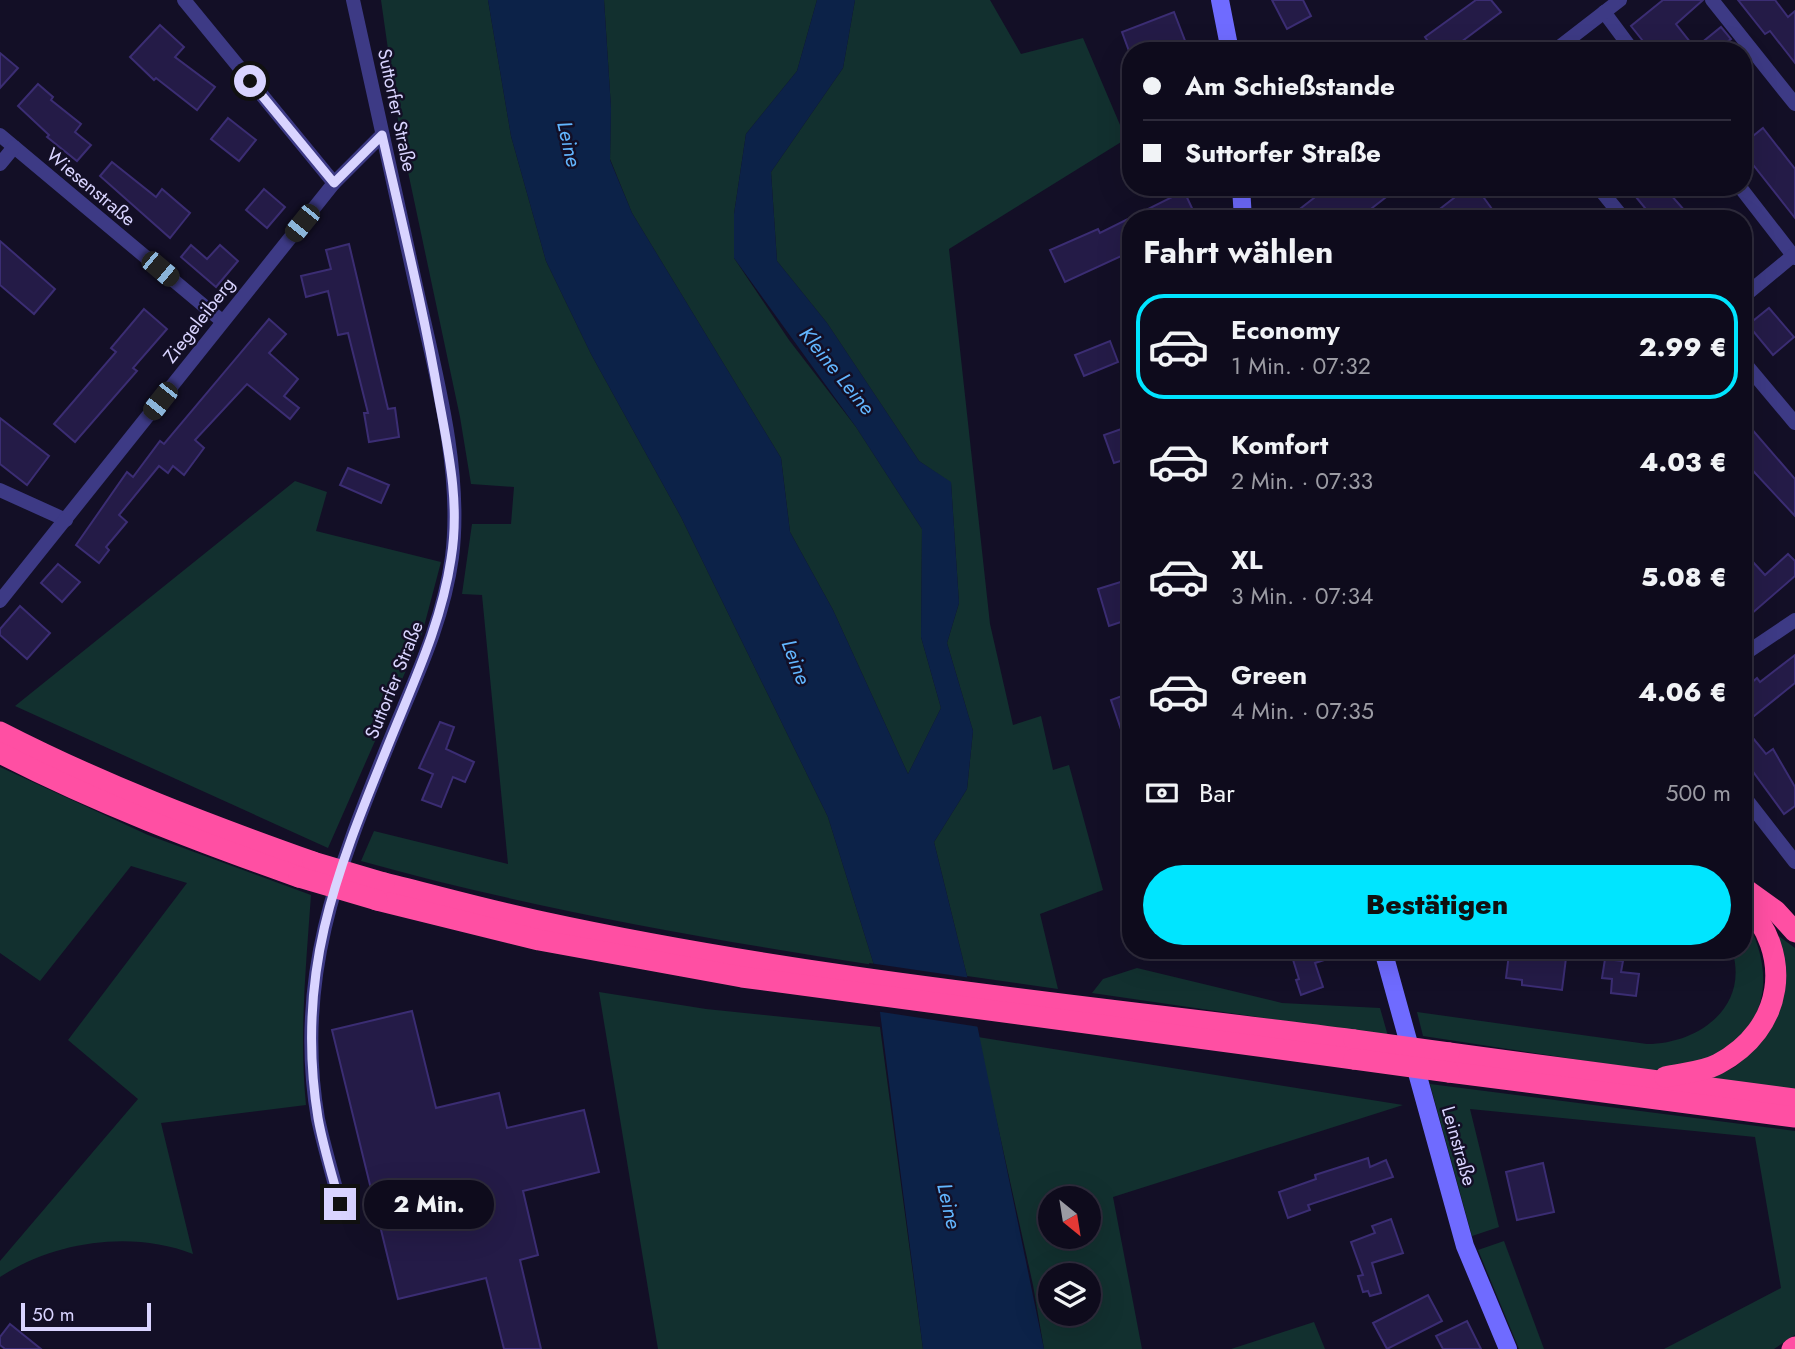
<!DOCTYPE html>
<html lang="de">
<head>
<meta charset="utf-8">
<style>
	:root { --surface:#0e0b1c; --page:#1c1929; --text:#f1f3f6; --muted:#9b9ba3; --line:#2e2b3b; --accent:#00e5ff }
	body { margin:0; font-family:Jost,sans-serif; background:var(--page); color:var(--text); height:100vh; display:flex; flex-direction:column; font-size:26px; white-space:nowrap }
	* { box-sizing:border-box; margin:0 }
	p { font-size:23px; color:var(--muted) }
	.icon { flex:none; width:38px; height:38px; fill:none; stroke:currentColor; stroke-width:2; stroke-linecap:round; stroke-linejoin:round }
	.map { position:relative; flex:1; overflow:hidden }
	.drawer { position:absolute; left:1122px; top:210px; width:630px; height:749px; display:flex; flex-direction:column; background:var(--surface); border-radius:28px; box-shadow:0 7px 28px #0002,0 0 0 2px var(--line) }
	.drawer>* { flex:none }
	.top-card { position:absolute; left:1122px; top:42px; width:630px; height:154px; border-radius:28px; box-shadow:0 7px 28px #0002,0 0 0 2px var(--line); display:grid; align-content:center; height:154px; padding:0 21px; background:var(--surface) }
	.needle { width:46px; rotate:150deg }
	.controls { position:absolute; left:1038px; top:1186px; display:grid; gap:14px }
	.controls a { display:grid; place-items:center; width:63px; height:63px; border-radius:50%; background:var(--surface); box-shadow:0 7px 28px #0002,0 0 0 2px var(--line); font-size:35px }
	.scale { position:absolute; left:21px; bottom:18px; width:130px; box-sizing:border-box; padding-left:7px; border:4px solid #d9d4ff; border-top:0; font-size:19px; line-height:24px; white-space:nowrap; color:#d9d4ff; -webkit-text-stroke:5px #130f26; paint-order:stroke }
	.end { position:absolute; width:32px; height:32px; margin:-16px; border:9px solid #d9d4ff; background:#111; box-shadow:0 0 0 4px #111 }
	.from { border-radius:50% }
	.bubble { position:absolute; height:49px; border-radius:24px; background:var(--surface); box-shadow:0 7px 28px #0002,0 0 0 2px var(--line); font-size:23px; font-weight:800; line-height:49px; text-align:center }
	.car { position:absolute; width:21px; height:42px; margin:-21px -10px; border-radius:9px; box-shadow:0 0 5px 2px #0007; background:linear-gradient(#222 24%,#8ab4d8 0 40%,#222 0 76%,#8ab4d8 0 86%,#222 0) }
	.top-card b { display:flex; align-items:center; gap:24px; height:66px; font-size:26px }
	.top-card b+b { border-top:2px solid var(--line) }
	.top-card i { width:18px; height:18px; background:var(--text) }
	ul { padding:0; list-style:none }
	li { display:flex; align-items:center; gap:21px; height:105px; margin:0 14px 10px; padding:0 7px; border:4px solid transparent; border-radius:28px }
	li div { flex:1 }
	li b { display:block; font-size:26px }
	li em { font-style:normal; font-weight:800 }
	li.selected { border-color:var(--accent) }
	li>.icon { width:63px; height:63px; stroke-width:1.5 }
	h2 { padding:0 21px; font-size:32px; line-height:84px }
	.pay { display:flex; align-items:center; gap:18px; height:77px; padding:0 21px; font-size:26px }
	.pay p { margin-inline-start:auto }
	.primary-button { display:flex; gap:14px; margin-top:auto; padding:14px 21px }
	.primary-button a { flex:1; height:80px; border-radius:42px; background:var(--accent); color:#111; font-size:28px; font-weight:800; line-height:80px; text-align:center }
	.map>svg:first-child { display:block }
</style>
</head>
<body>
<div class="map">
<svg width="1795" height="1349" viewBox="0 0 1795 1349">
	<rect width="100%" height="100%" fill="#130f26"/>
	<!-- green -->
	<g fill="#12302f" fill-rule="evenodd">
		<path d="M381 0H488L511 136 546 261 591 354 681 517 828 817 874 965C701 938 529 908 361 861L374 831 508 864 482 595 462 594 472 524H511L514 487 471 484 460 417 400 134Z"/>
		<path d="M604 0H817L797 71 746 134 734 214V258L789 340 856 427 922 529 921 637 941 708 908 774 833 610 790 532 781 458 632 213 610 159 611 108Z"/>
		<path d="M855 0H990L1021 54 1083 38 1126 139 949 249 990 624 1013 725 1041 716 1053 770 1069 765 1103 890 1040 914 1058 989 967 976 934 842 967 789 973 731 947 643 959 603 951 483 919 461 827 323 777 261 771 172 843 68Z"/>
		<path d="M295 481 327 492 316 531 441 562 422 634 328 848 15 706Z"/>
		<path d="M0 767 148 835 311 895C306 966 299 1034 306 1105L161 1123 193 1254C132 1230 55 1241 0 1277V1261L138 1099 68 1040 187 883 131 866 40 981 0 953Z"/>
		<path d="M1743 914C1795 1001 1741 1072 1646 1070L1423 1036 1417 1012 1647 1044C1698 1044 1750 1007 1732 950H1743Z"/>
		<path d="M1776 934 1795 948V1090L1708 1079 1735 1067 1757 1046Z"/>
		<path d="M1137 968 1282 1003 1380 1008 1388 1036 1092 993 1103 979Z"/>
		<path d="M599 992 706 1009 880 1027 923 1349H658Z"/>
		<path d="M978 1037 1403 1105 1113 1197 1142 1349H1044L1033 1285ZM1050 1199H1088V1237H1050ZM1050 1276H1088V1314H1050Z"/>
		<path d="M1430 1084 1795 1131V1335L1774 1349H1664L1781 1288 1755 1137 1470 1109 1499 1227 1472 1236Z"/>
		<path d="M1504 1241 1544 1349H1519L1478 1250Z"/>
		<path d="M1314 1322 1325 1349H1231Z"/>
	</g>
	<!-- water -->
	<path fill="#0c2248" d="M488 0H604L611 108 610 160 632 213 781 458 790 532 833 610 908 774 941 708 921 637 922 529 856 427 734 258V214L746 134 797 71 817 0H855L843 68 771 172 777 261 827 323 919 461 951 482 959 603 947 643 973 731 967 789 934 842 967 976 1044 1349H923L874 965 828 817 681 517 591 354 546 261 511 136Z"/>
	<!-- pier -->
	<path fill="#130f26" d="M869 963 971 978 980 1027 875 1011Z"/>
	<!-- building -->
	<g fill="#241b47" stroke="#3b2d73" stroke-width="2">
		<path d="M1272 0H1303L1311 16 1287 29Z"/>
		<path d="M1476 0H1491L1501 12 1449 51H1435L1425 37Z"/>
		<path d="M1663 0H1703L1676 24 1695 48 1721 27 1731 39 1715 51H1651L1631 26Z"/>
		<path d="M1738 0H1775L1788 17 1795 11V63L1770 31 1765 34Z"/>
		<path d="M1174 12 1189 51H1129L1122 32Z"/>
		<path d="M160 25 184 47 175 57 215 87 197 110 156 78 154 80 130 57Z"/>
		<path d="M0 53 18 68 0 88Z"/>
		<path d="M38 84 53 97 51 100 81 124 75 132 91 145 77 161 47 137 49 135 18 106Z"/>
		<path d="M228 118 256 140 239 161 211 139Z"/>
		<path d="M1763 128 1795 169V218L1743 152V144Z"/>
		<path d="M112 162 156 197 162 189 190 213 170 238 100 176Z"/>
		<path d="M1328 187H1399L1358 219H1287Z"/>
		<path d="M1468 187H1476L1492 209 1479 219H1427Z"/>
		<path d="M1647 187H1664L1692 219H1654L1636 197Z"/>
		<path d="M264 189 285 207 267 228 246 210Z"/>
		<path d="M1184 191 1197 219H1130V252L1065 282 1050 250 1098 229 1100 233Z"/>
		<path d="M0 241 55 289 34 314 0 285Z"/>
		<path d="M349 244 388 409 395 408 399 437 369 442 364 413H368L348 333 338 335 328 291 306 297 301 276 331 269 326 250Z"/>
		<path d="M191 245 207 259 220 245 238 261 216 287 181 257Z"/>
		<path d="M1769 308 1794 337 1773 355 1748 325Z"/>
		<path d="M144 309 167 329 133 368 137 371 75 442 54 424 116 352 111 348Z"/>
		<path d="M269 319 286 334 269 353 298 379 284 396 299 408 290 419 247 384 195 440 204 448 184 475 173 466 168 473 159 466 119 515 127 522 106 547 109 550 99 563 76 545 127 472 133 477 160 441 164 444Z"/>
		<path d="M1110 341 1118 362 1084 376 1075 355Z"/>
		<path d="M0 418 49 456 27 485 0 464Z"/>
		<path d="M1743 419 1795 479V516L1743 460Z"/>
		<path d="M1130 426V458L1114 463 1104 435Z"/>
		<path d="M348 468 389 485 381 503 340 485Z"/>
		<path d="M1788 554 1795 561V576L1743 621V571L1753 562 1765 575Z"/>
		<path d="M58 564 80 582 62 602 41 583Z"/>
		<path d="M1130 579V619L1109 626 1098 589Z"/>
		<path d="M20 606 50 633 27 659 0 635V629Z"/>
		<path d="M1795 655V683L1743 725V690L1757 678 1760 682Z"/>
		<path d="M1130 693V750H1128L1111 700Z"/>
		<path d="M440 722 454 727 446 749 474 762 465 782 453 777 441 807 422 800 433 774 419 768Z"/>
		<path d="M1743 726 1766 754 1773 749 1795 787V806L1784 814 1743 758Z"/>
		<path d="M1290 950H1346V953L1315 963 1323 987 1301 995 1296 980 1299 979Z"/>
		<path d="M1546 950H1567L1562 990 1522 985V980L1506 978 1509 954 1545 958Z"/>
		<path d="M1605 959 1623 961 1621 972 1639 974 1636 996 1611 993 1612 979 1602 978Z"/>
		<path d="M412 1011 436 1108 499 1093 507 1128 584 1110 599 1172 523 1191 538 1255 520 1260 541 1349H504L486 1278 398 1299 332 1030Z"/>
		<path d="M1368 1158 1370 1167 1386 1160 1393 1177 1308 1205 1310 1210 1288 1218 1279 1192 1316 1179 1315 1175Z"/>
		<path d="M1543 1163 1554 1212 1517 1220 1506 1172Z"/>
		<path d="M1391 1219 1403 1253 1372 1263 1381 1293 1370 1296 1368 1291 1363 1292 1358 1276 1363 1275 1351 1242 1375 1233 1372 1226Z"/>
		<path d="M1428 1295 1442 1321 1387 1349 1373 1323Z"/>
		<path d="M1467 1321 1481 1349H1443L1436 1336Z"/>
		<path d="M10 1324 41 1349H5L0 1345V1337Z"/>
	</g>
	<g fill="none" stroke-linecap="round" stroke-linejoin="round">
		<!-- street -->
		<g stroke="#3d3a85" stroke-width="14">
			<path d="M184 0 334 183"/>
			<path d="M1712 0 1795 104"/>
			<path d="M1604 12 1633 51"/>
			<path d="M1230 50 1254 51"/>
			<path d="M1554 51 1620 0"/>
			<path d="M0 135 222 321"/>
			<path d="M0 164 14 147"/>
			<path d="M1598 187 1624 219"/>
			<path d="M1740 187 1795 258"/>
			<path d="M1743 297 1795 254"/>
			<path d="M1743 361 1795 423"/>
			<path d="M0 490 66 520"/>
			<path d="M0 601 334 183 382 135"/>
			<path d="M1743 655 1795 620"/>
			<path d="M1743 795 1795 862"/>
			<path d="M340 1204C333 1176 324 1147 318 1119 294 981 337 870 388 745 413 683 443 624 452 557 463 470 435 371 416 286 395 191 374 96 353 0"/>
		</g>
		<!-- secondary -->
		<g stroke="#6f6bff" stroke-width="18">
			<path d="M1220 0 1230 51"/>
			<path d="M1241 187 1243 219"/>
			<path d="M1383 950 1465 1246 1508 1349"/>
		</g>
		<!-- highway -->
		<g stroke="#ff4fa3" stroke-width="21">
			<path d="M0 732C101 784 206 824 313 862"/>
			<path d="M0 753C97 803 197 841 299 877"/>
			<path d="M384 883C437 896 490 911 543 922 810 980 1084 1005 1354 1040"/>
			<path d="M1744 888 1776 911 1795 932"/>
			<path d="M377 900 539 940 742 977 1354 1059"/>
			<path d="M1449 1053 1795 1099"/>
			<path d="M1449 1072 1795 1117"/>
			<path d="M1665 1077C1682 1073 1703 1072 1718 1064 1784 1029 1795 954 1743 901"/>
			<path d="M1792 1349 1795 1347"/>
		</g>
		<!-- highway-bridge -->
		<g stroke="#ff4fa3" stroke-width="21">
			<path d="M313 862 384 883"/>
			<path d="M299 877 377 900"/>
			<path d="M1354 1040 1449 1053"/>
			<path d="M1354 1059 1449 1072"/>
		</g>
	</g>
	<g fill="none" stroke-linecap="round" stroke-linejoin="round">
		<!-- route -->
		<path stroke="#d9d4ff" stroke-width="9" d="M250 81 334 183 382 135C402 223 424 311 439 400 449 454 460 505 451 559 441 626 412 685 387 748 335 876 295 975 318 1118 323 1146 332 1175 340 1204"/>
	</g>
	<g text-anchor="middle" dominant-baseline="central" stroke-width="5" stroke-linejoin="round" paint-order="stroke">
		<!-- street labels -->
		<g font-size="19" fill="#d9d4ff" stroke="#130f26">
			<text transform="translate(397 110) rotate(78)">Suttorfer Straße</text>
			<text transform="translate(91 187) rotate(40)">Wiesenstraße</text>
			<text transform="translate(199 320) rotate(-52)">Ziegeleiberg</text>
			<text transform="translate(394 680) rotate(-68)">Suttorfer Straße</text>
			<text transform="translate(1459 1146) rotate(74)">Leinstraße</text>
		</g>
		<!-- water labels -->
		<g font-size="21" font-style="italic" fill="#62b6ff" stroke="#130f26">
			<text transform="translate(569 144) rotate(77)">Leine</text>
			<text transform="translate(837 371) rotate(51)">Kleine Leine</text>
			<text transform="translate(796 662) rotate(69)">Leine</text>
			<text transform="translate(949 1206) rotate(77)">Leine</text>
		</g>
	</g>
</svg>
<div class="controls">
<a><svg class="needle" viewBox="-14 -14 28 28"><path d="M0-13l5 13h-10z" fill="#e53935"/><path d="M0 13l5-13h-10z" fill="#9b9ba3"/></svg></a>
<a><svg class="icon" aria-label="layers" viewBox="0 0 24 24"><path d="M12 4l9 5-9 5-9-5zM3 14l9 5 9-5"/></svg></a>
</div>
<div class="scale">50 m</div>
<i class="end from" style="left:250px;top:81px"></i>
<i class="end" style="left:340px;top:1204px"></i>
<div class="bubble" style="left:364px;top:1180px;width:130px">2 Min.</div>
<i class="car" style="left:302px;top:223px;rotate:219deg"></i>
<i class="car" style="left:160px;top:269px;rotate:130deg"></i>
<i class="car" style="left:160px;top:401px;rotate:218deg"></i>
<div class="top-card">
<b><i class="from"></i>Am Schießstande</b>
<b><i></i>Suttorfer Straße</b>
</div>
<section class="drawer">
<h2>Fahrt wählen</h2>
<ul>
<li class="selected"><svg class="icon" aria-label="car" viewBox="0 0 24 24"><path d="M5 17H2v-5l4-1 3-4h7l3 4 3 1v5h-3M9 17h6M6 11h13"/><circle cx="7" cy="17" r="2"/><circle cx="17" cy="17" r="2"/></svg><div><b>Economy</b><p>1 Min. · 07:32</p></div><em>2.99 €</em></li>
<li><svg class="icon" aria-label="car" viewBox="0 0 24 24"><path d="M5 17H2v-5l4-1 3-4h7l3 4 3 1v5h-3M9 17h6M6 11h13"/><circle cx="7" cy="17" r="2"/><circle cx="17" cy="17" r="2"/></svg><div><b>Komfort</b><p>2 Min. · 07:33</p></div><em>4.03 €</em></li>
<li><svg class="icon" aria-label="car" viewBox="0 0 24 24"><path d="M5 17H2v-5l4-1 3-4h7l3 4 3 1v5h-3M9 17h6M6 11h13"/><circle cx="7" cy="17" r="2"/><circle cx="17" cy="17" r="2"/></svg><div><b>XL</b><p>3 Min. · 07:34</p></div><em>5.08 €</em></li>
<li><svg class="icon" aria-label="car" viewBox="0 0 24 24"><path d="M5 17H2v-5l4-1 3-4h7l3 4 3 1v5h-3M9 17h6M6 11h13"/><circle cx="7" cy="17" r="2"/><circle cx="17" cy="17" r="2"/></svg><div><b>Green</b><p>4 Min. · 07:35</p></div><em>4.06 €</em></li>
</ul>
<div class="pay"><svg class="icon" aria-label="cash" viewBox="0 0 24 24"><path d="M3 7h18v10H3z"/><circle cx="12" cy="12" r="2"/></svg>Bar<p>500 m</p></div>
<div class="primary-button"><a>Bestätigen</a></div>
</section>
</div>
</body>
</html>
